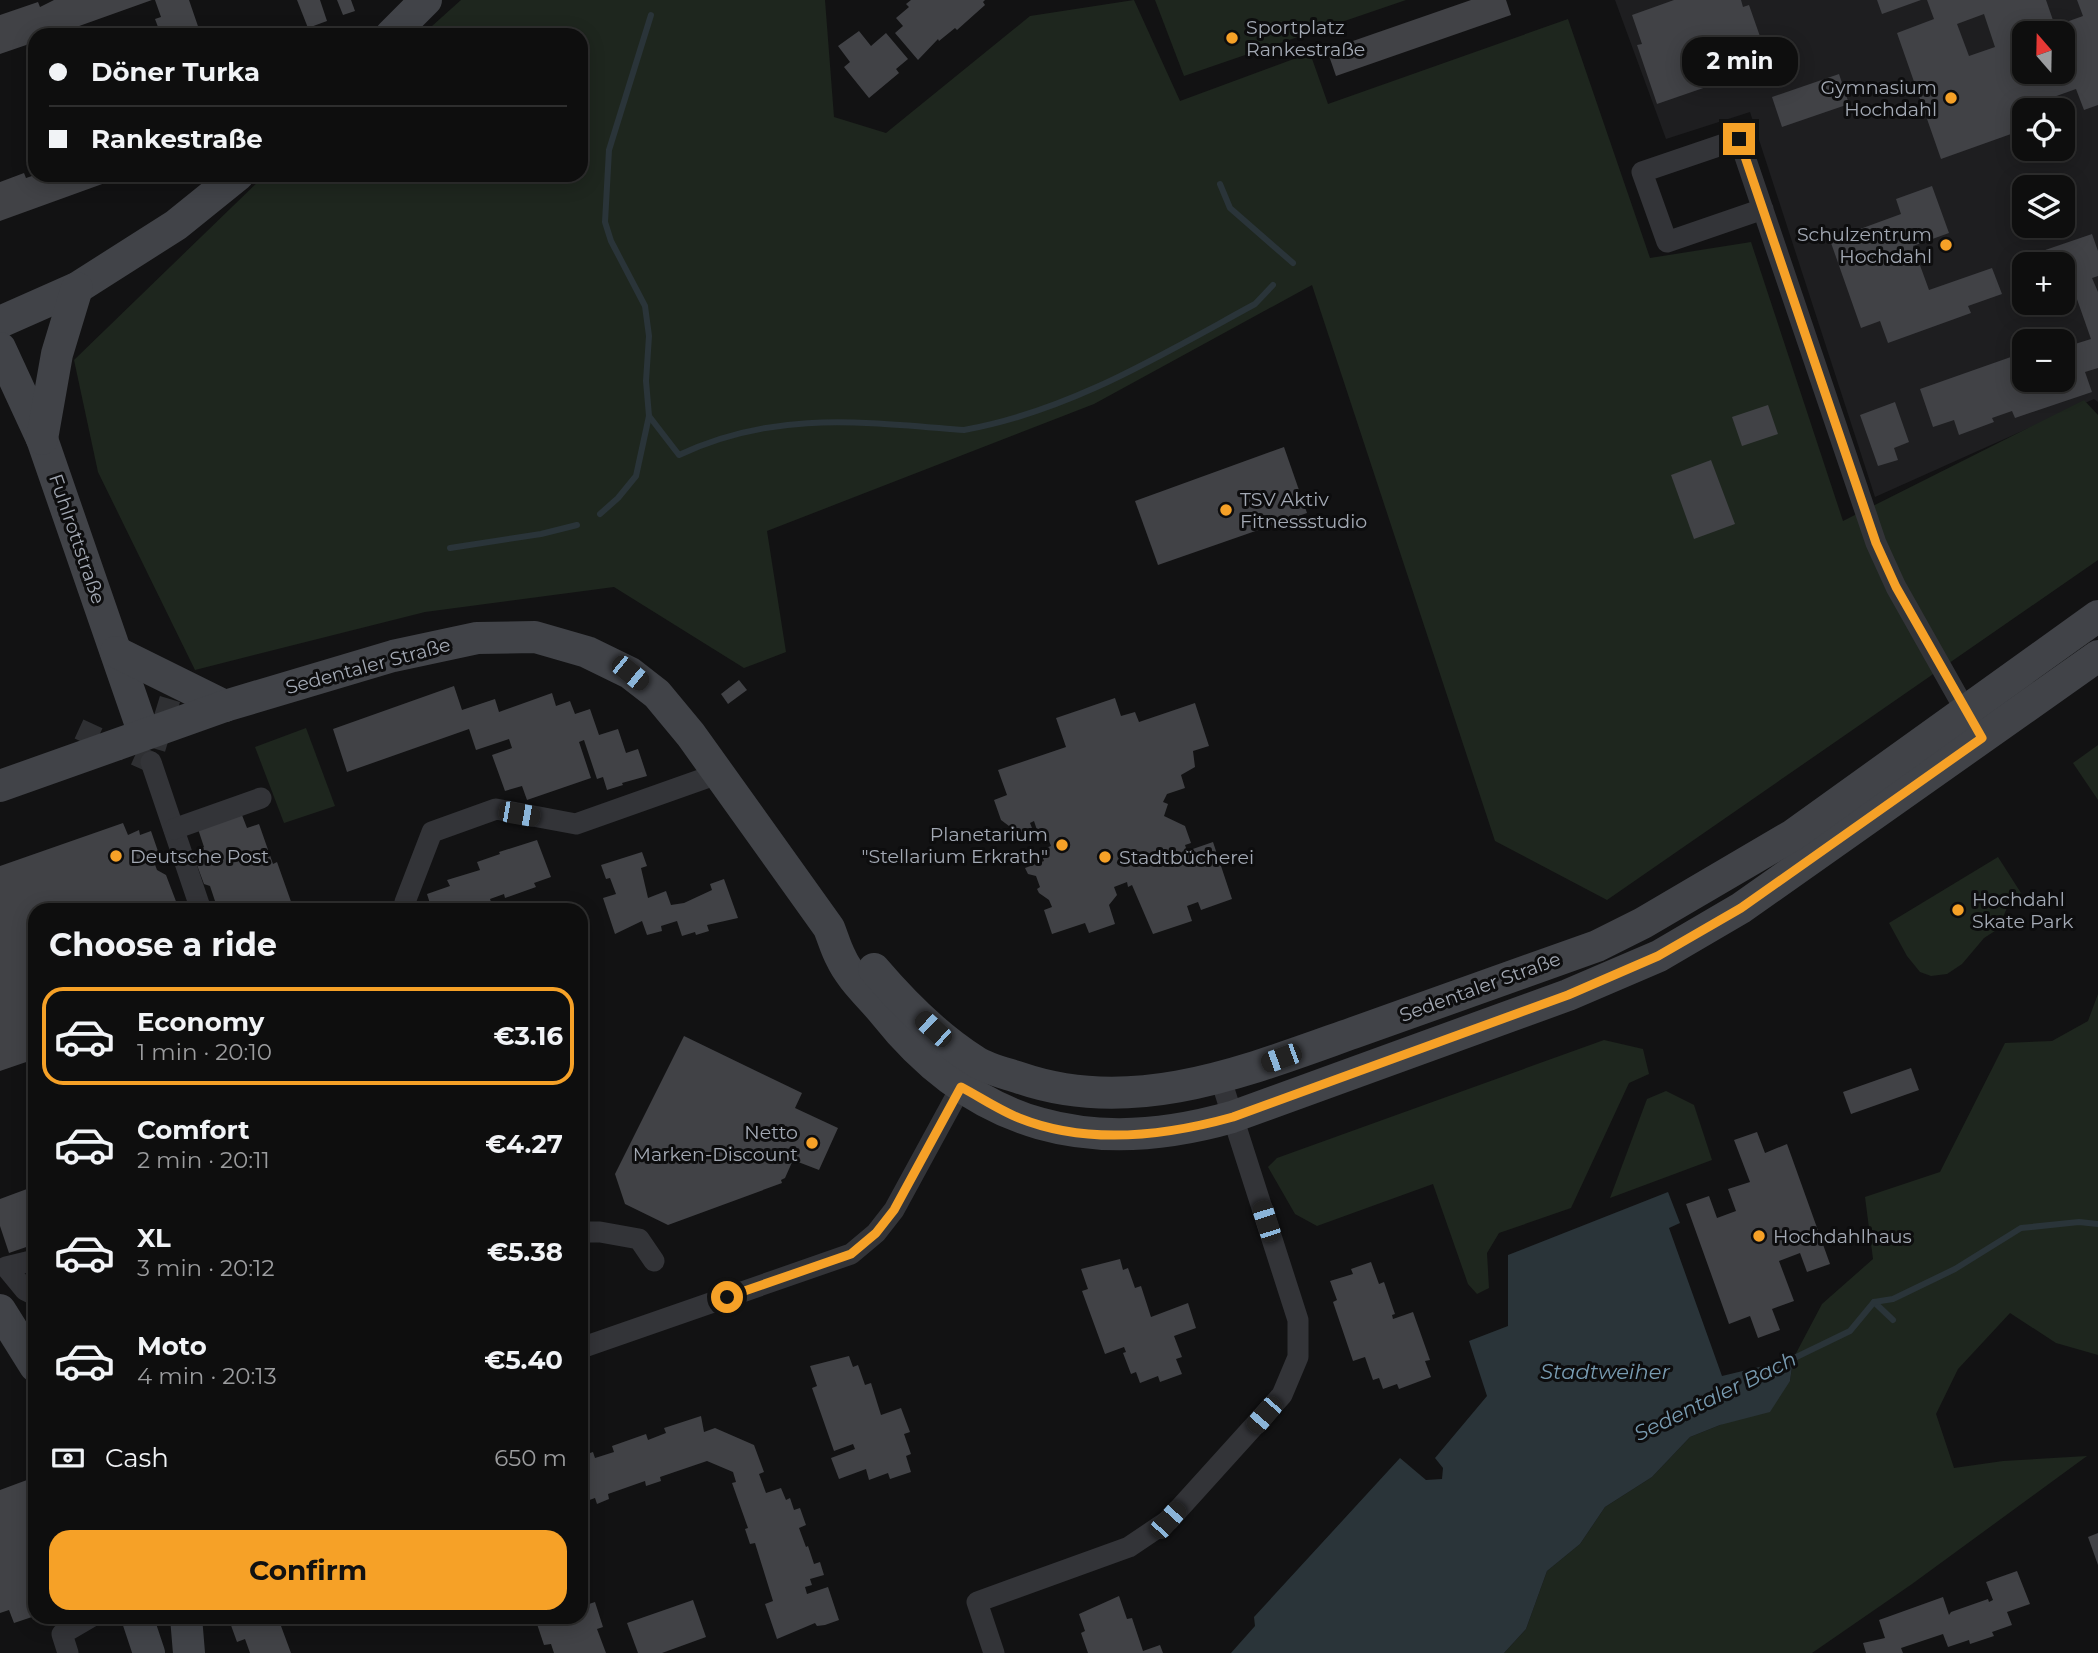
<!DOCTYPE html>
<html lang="en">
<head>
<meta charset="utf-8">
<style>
	:root { --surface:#0e0e0e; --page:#1c1c1c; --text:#f1f3f6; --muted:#9b9c9e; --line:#2e2e2e; --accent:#f6a127 }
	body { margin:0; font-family:Montserrat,sans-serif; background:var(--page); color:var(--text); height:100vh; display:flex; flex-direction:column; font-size:26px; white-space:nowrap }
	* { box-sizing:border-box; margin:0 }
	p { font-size:23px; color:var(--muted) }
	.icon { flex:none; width:38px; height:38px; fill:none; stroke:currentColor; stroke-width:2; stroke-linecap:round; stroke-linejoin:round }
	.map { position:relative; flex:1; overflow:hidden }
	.details { position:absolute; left:28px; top:903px; width:560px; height:721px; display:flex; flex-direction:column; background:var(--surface); border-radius:21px; box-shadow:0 4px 18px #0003,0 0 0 2px var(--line) }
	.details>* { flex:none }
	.guide { position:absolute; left:28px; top:28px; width:560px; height:154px; border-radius:21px; box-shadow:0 4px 18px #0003,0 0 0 2px var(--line); display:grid; align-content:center; height:154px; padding:0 21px; background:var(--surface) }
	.needle { width:46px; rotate:340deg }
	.tools { position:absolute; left:2012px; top:21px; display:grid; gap:14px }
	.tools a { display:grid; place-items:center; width:63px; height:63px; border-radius:14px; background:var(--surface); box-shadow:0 4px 18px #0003,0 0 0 2px var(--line); font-size:35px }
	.end { position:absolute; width:32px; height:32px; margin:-16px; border:9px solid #f6a127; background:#111; box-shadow:0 0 0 4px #111 }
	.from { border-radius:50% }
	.bubble { position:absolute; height:49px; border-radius:21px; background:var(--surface); box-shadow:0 4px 18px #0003,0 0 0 2px var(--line); font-size:23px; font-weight:700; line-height:49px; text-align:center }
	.car { position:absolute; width:21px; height:42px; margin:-21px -10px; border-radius:9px; box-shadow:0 0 5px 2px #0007; background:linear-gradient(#222 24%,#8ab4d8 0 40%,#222 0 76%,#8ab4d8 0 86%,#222 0) }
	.guide b { display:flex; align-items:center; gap:24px; height:66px; font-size:26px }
	.guide b+b { border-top:2px solid var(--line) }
	.guide i { width:18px; height:18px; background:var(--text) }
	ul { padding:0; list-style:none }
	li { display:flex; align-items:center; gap:21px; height:98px; margin:0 14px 10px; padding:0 7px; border:4px solid transparent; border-radius:21px }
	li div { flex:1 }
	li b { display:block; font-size:26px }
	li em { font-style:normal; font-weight:700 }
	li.on { border-color:var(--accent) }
	li>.icon { width:63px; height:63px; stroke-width:1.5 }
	h2 { padding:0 21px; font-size:32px; line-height:84px }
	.pay { display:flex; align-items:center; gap:18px; height:77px; padding:0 21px; font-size:26px }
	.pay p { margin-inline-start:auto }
	.action { display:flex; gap:14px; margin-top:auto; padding:14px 21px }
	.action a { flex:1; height:80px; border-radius:21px; background:var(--accent); color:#111; font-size:28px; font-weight:700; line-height:80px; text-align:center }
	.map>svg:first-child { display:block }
</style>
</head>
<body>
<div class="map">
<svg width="2098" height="1653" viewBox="0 0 2098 1653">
	<rect width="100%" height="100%" fill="#121213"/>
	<!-- built -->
	<path fill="#1e1e20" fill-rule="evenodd" d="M1615 0H2098V402L2094 399 1875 497 1750 112 1666 139ZM2025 33H2063V72H2025ZM2025 110H2063V149H2025ZM2025 187H2063V226H2025ZM2025 264H2063V303H2025ZM2025 341H2063V380H2025Z"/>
	<!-- green -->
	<g fill="#1e261e">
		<path d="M461 0H825L834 117 886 133 1030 16 1134 0 1180 101 1310 53 1328 104 1568 19 1650 258 1751 242 1843 521 2084 400 2098 415V560L1607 900 1495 841 1312 285 1094 404 767 531 786 652 744 668 614 587 425 612 195 670 98 472 74 360 265 175H581V35H422Z"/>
		<path d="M1155 0H1406L1184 76Z"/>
		<path d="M306 728 335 806 284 823 255 747Z"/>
		<path d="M2098 745V800L2073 763Z"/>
		<path d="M1998 857 2021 893 2009 903 1998 929 1984 938 1962 964 1947 974 1931 976 1920 972 1907 956 1889 923Z"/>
		<path d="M2098 994V1355L2056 1343 2010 1313 1958 1369 1936 1414 1954 1468 2003 1461 2087 1456 1912 1584 1812 1653H1504L1526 1629 1547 1571 1580 1544 1605 1507 1652 1477 1690 1437 1720 1425 1790 1381 1793 1359 1822 1304 1873 1259 1865 1197 1940 1172 2005 1043 2052 1041 2088 1021Z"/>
		<path d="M1604 1040 1643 1049 1649 1074 1629 1083 1571 1208 1499 1233 1487 1253 1489 1288 1477 1294 1468 1284 1433 1184 1317 1226 1295 1214 1268 1167 1277 1158Z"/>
		<path d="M1666 1091 1694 1105 1712 1160 1610 1198 1647 1099Z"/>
	</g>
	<!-- water -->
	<path fill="#2a3439" d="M1668 1192 1680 1223 1669 1228 1722 1376 1793 1359 1790 1381 1770 1412 1720 1425 1690 1437 1652 1477 1605 1507 1580 1544 1547 1571 1526 1629 1504 1653H1231L1255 1626 1254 1617 1400 1458 1426 1480 1442 1479 1443 1468 1435 1458 1487 1396 1469 1341 1508 1326V1255Z"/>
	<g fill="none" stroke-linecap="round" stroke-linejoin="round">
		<!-- stream -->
		<g stroke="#2a3439" stroke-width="6">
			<path d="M1220 184 1230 208 1293 263"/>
			<path d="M649 416 679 455C774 410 862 422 964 430 1070 411 1161 355 1255 304L1273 285"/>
			<path d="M600 514 618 498 636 476 649 416 646 381 649 336 645 306 611 241 605 222 609 150 651 15"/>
			<path d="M450 548 541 534 577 525"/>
			<path d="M1874 1302 1893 1320"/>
			<path d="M1786 1362 1850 1331 1874 1302 1893 1299 1955 1269 2021 1228 2079 1222 2098 1224"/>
		</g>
	</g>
	<!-- building -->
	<g fill="#414246" fill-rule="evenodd">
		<path d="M54 0H152L54 35H35V42L0 54V15L38 2 40 7Z"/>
		<path d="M155 0H189L201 35H161L155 19 161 17Z"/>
		<path d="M297 0H320L327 21 308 28Z"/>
		<path d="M337 0H351L355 11 343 15Z"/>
		<path d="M911 0H985L983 2 985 5 957 30 955 28 939 41 938 39 918 60 895 33 903 26 896 18 909 7 906 4Z"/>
		<path d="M1471 0H1506L1511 15 1336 76 1327 50Z"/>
		<path d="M1674 0H1741L1743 7 1749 5 1770 65 1657 104 1637 45 1642 44 1632 15Z"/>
		<path d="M1877 0H1921L1882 14Z"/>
		<path d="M1927 0H2046L2055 26 2083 16 2077 0H2098V105L2084 110 2076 89 2020 109 2025 129 1941 159 1897 33 1934 19ZM1984 14 1995 47 1969 56 1957 24ZM2025 33H2063V72H2025Z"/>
		<path d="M859 31 871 46 886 33 908 59 896 69 899 73 869 98 844 67 850 62 838 46Z"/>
		<path d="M1839 74 1849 104 1782 127 1772 97Z"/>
		<path d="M24 173 26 178 35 175H102L105 183 0 221V182Z"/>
		<path d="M1932 186 1949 233 1913 246 1929 290 1992 268 2002 294 1968 306 1971 313 1888 343 1880 321 1861 328 1830 240 1901 214 1896 199Z"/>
		<path d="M2092 234 2098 251V276L2092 278 2098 292V368L2085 372 2092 392 2015 418 2012 411 1992 418 1994 422 1959 435 1954 420 1933 427 1920 389 2025 352V380H2063V341H2056L2071 336 2075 344 2091 339 2072 285 2063 288V264H2025L2024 286 2016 260Z"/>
		<path d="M1895 402 1909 442 1894 448 1898 460 1878 466 1860 415Z"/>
		<path d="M1768 405 1778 434 1742 446 1732 417Z"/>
		<path d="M1284 447 1307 513 1158 565 1135 501Z"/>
		<path d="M1711 460 1735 524 1694 539 1671 475Z"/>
		<path d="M739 680 747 690 728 704 721 694Z"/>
		<path d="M454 686 462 710 495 699 499 712 552 693 556 706 570 701 575 714 590 709 599 735 618 729 626 753 638 749 647 776 622 783 623 785 607 790 603 777 597 779 584 740 579 742 591 778 527 800 522 786 505 791 492 755 512 748 509 739 476 750 469 729 347 772 333 729Z"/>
		<path d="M1115 698 1121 716 1135 712 1139 722 1195 703 1209 746 1193 751 1195 767 1181 775 1185 788 1167 794 1163 802 1168 804 1164 816 1185 826 1191 843 1185 845 1187 851 1213 842 1232 899 1201 910 1198 902 1187 906 1192 921 1153 934 1132 885 1128 887 1127 882 1114 887 1117 895 1109 905 1115 924 1089 933 1085 923 1052 934 1044 910 1052 907 1049 900 1039 893 1037 889 1040 887 1036 876 1028 874 1025 868 1044 861 1040 850 1051 846 1046 833 1039 836 1034 821 1030 823 1032 828 1018 833 1016 828 1013 829 1001 820 994 800 1007 795 998 770 1066 747 1056 718Z"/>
		<path d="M240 810 247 828 259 824 273 864 277 862 294 910H218L210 886 204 884 194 857 198 849 204 847 197 826Z"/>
		<path d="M123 823 128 835 139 830 140 835 151 831 161 860 154 862 157 870 166 875 177 904 173 910H35V1059L0 1071V866Z"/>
		<path d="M537 840 551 877 534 883 536 887 505 898 504 894 490 899 494 910H432L427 894 450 886 447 880 480 870 477 862 500 854 499 852Z"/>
		<path d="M642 852 647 866 641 868 648 898 666 891 671 905 684 903 712 890 710 884 724 879 738 918 707 925 709 931 696 935 695 932 682 936 677 921 661 926 662 931 647 935 642 921 615 934 603 898 616 894 610 878 606 879 601 865Z"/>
		<path d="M684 1036 802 1093 795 1108 838 1128 819 1170 793 1160 785 1178 781 1180 782 1183 668 1225 625 1204 615 1174Z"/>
		<path d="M1911 1068 1919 1090 1851 1114 1843 1092Z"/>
		<path d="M1757 1132 1765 1153 1787 1144 1830 1264 1807 1272 1800 1253 1779 1261 1794 1301 1772 1309 1780 1330 1758 1338 1750 1316 1729 1324 1686 1204 1709 1196 1717 1218 1736 1211 1728 1189 1750 1182 1734 1140Z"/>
		<path d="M35 1186V1244L9 1253 0 1226V1199Z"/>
		<path d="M1120 1259 1123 1270 1128 1268 1135 1288 1141 1286 1151 1317 1188 1303 1196 1328 1174 1336 1182 1357 1176 1359 1182 1374 1160 1382 1158 1376 1140 1383 1136 1372 1131 1374 1123 1353 1126 1352 1124 1347 1105 1354 1082 1291 1088 1289 1081 1269Z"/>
		<path d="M1371 1262 1379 1284 1384 1282 1395 1314 1392 1315 1393 1319 1413 1312 1430 1360 1425 1361 1431 1377 1399 1389 1397 1384 1383 1389 1379 1378 1373 1380 1365 1357 1353 1361 1333 1302 1337 1300 1330 1281 1353 1274 1351 1269Z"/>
		<path d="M849 1356 853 1367 858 1365 865 1385 871 1383 881 1415 901 1408 910 1432 904 1434 911 1454 906 1456 911 1472 890 1479 888 1473 869 1480 866 1469 839 1479 831 1458 855 1449 853 1444 834 1451 812 1388 817 1386 810 1366Z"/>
		<path d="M701 1416 704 1432 715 1428 754 1445 764 1472 759 1474 766 1493 781 1488 786 1500 790 1498 794 1510 800 1508 806 1525 799 1528 806 1547 808 1546 814 1564 820 1562 824 1575 810 1579 812 1585 805 1587 807 1594 828 1587 839 1620 825 1625 817 1626 815 1623 777 1639 765 1604 773 1601 755 1543 750 1544 745 1529 748 1528 732 1483 736 1482 733 1472 707 1461 660 1477 661 1481 646 1486 645 1481 608 1494 609 1499 597 1504 595 1498 581 1503V1456L593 1452 595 1458 614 1452 612 1446 646 1434 648 1440 666 1433 664 1428Z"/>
		<path d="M35 1477V1616L14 1623 9 1610 0 1613V1490Z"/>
		<path d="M2098 1533V1565L2088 1537Z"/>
		<path d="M2017 1571 2030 1604 2007 1612 2012 1625 1992 1632 1994 1636 1970 1644 1969 1640 1948 1647 1943 1634 1901 1648 1903 1653H1866L1863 1643 1885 1638 1879 1620 1943 1597 1949 1615 1951 1612 1988 1599 1989 1602 1993 1600 1986 1582Z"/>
		<path d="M581 1582 589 1604 595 1602 603 1627 597 1629 606 1653H554L551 1644 544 1645 537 1624 542 1619V1617H581Z"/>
		<path d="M1119 1596 1127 1619 1132 1618 1143 1651 1160 1645 1163 1653H1088L1081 1633 1085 1631 1079 1614Z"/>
		<path d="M693 1600 706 1637 662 1653H638L627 1623Z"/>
		<path d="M228 1617H285L287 1623 281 1626 291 1653H250L245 1639 237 1642Z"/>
	</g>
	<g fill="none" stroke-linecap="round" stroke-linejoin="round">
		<!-- street-tunnel -->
		<path stroke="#2f3033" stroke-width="21" stroke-dasharray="21 10" stroke-linecap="butt" d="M79 729 151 762 179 669"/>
		<!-- street -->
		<g stroke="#333438" stroke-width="21">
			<path d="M1763 209 1667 242 1642 172 1739 139 1876 543 1896 587 1972 722"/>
			<path d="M151 762 201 910"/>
			<path d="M174 829 261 798"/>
			<path d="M405 902 432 832 496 809 576 824 720 773"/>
			<path d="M581 1232H600L639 1239 654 1261"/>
			<path d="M35 1260 6 1267 25 1290 35 1295"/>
			<path d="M581 1348 851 1254 876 1233 894 1210 961 1087"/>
			<path d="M68 1653 62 1634 91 1617"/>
			<path d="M994 1653 977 1602 1129 1547 1169 1520 1282 1395 1298 1357V1320L1220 1077"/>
		</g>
		<!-- secondary -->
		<g stroke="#414348" stroke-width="32">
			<path d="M391 35 426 0"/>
			<path d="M0 322 77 288 176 225 238 175"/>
			<path d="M0 348 42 439 144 734"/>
			<path d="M42 439 57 354 77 288"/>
			<path d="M116 652 225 706"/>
			<path d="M0 786 225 706 393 656 477 638 535 637 587 652 630 673 657 694 691 735 829 928C833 938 836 949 841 958 850 978 870 996 884 1013 976 1129 1092 1157 1232 1117L1568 995 1659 956 1741 908 2098 656"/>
			<path d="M874 969C903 1003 937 1037 975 1061 987 1069 1005 1073 1020 1078 1133 1117 1246 1071 1353 1033 1434 1004 1515 975 1597 946L1643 923 1793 835 2098 616"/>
			<path d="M0 1310 35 1366"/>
			<path d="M137 1617 149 1653"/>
			<path d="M186 1617 189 1653"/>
		</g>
	</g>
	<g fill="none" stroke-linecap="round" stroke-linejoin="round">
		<!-- route -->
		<path stroke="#f6a127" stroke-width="9" d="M727 1297 851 1254 876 1233 894 1210 961 1087C980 1097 999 1110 1019 1118 1086 1145 1165 1136 1233 1117L1568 995 1658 956 1741 908 1982 738 1896 587 1876 543 1739 139"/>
	</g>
	<!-- markers -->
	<g fill="#f6a127" stroke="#0d0d0e" stroke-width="2.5">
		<circle cx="1232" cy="38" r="7"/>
		<circle cx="1951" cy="98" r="7"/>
		<circle cx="1946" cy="245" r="7"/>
		<circle cx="1226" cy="510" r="7"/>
		<circle cx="1062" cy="845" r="7"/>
		<circle cx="116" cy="856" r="7"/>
		<circle cx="1105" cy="857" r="7"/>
		<circle cx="1958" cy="910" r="7"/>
		<circle cx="812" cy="1143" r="7"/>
		<circle cx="1759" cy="1236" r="7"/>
	</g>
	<g text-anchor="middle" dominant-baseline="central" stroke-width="6" stroke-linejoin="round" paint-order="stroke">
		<!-- poi labels -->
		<g font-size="19" fill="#a3a9b4" stroke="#0d0d0e" text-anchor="start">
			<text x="1246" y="27">Sportplatz<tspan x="1246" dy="22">Rankestraße</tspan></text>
			<text x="1937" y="87" text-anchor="end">Gymnasium<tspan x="1937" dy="22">Hochdahl</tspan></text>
			<text x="1932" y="234" text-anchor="end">Schulzentrum<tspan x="1932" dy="22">Hochdahl</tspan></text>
			<text x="1240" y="499">TSV Aktiv<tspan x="1240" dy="22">Fitnessstudio</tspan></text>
			<text x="1048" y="834" text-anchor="end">Planetarium<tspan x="1048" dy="22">"Stellarium Erkrath"</tspan></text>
			<text x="130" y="856">Deutsche Post</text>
			<text x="1119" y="857">Stadtbücherei</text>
			<text x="1972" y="899">Hochdahl<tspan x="1972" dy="22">Skate Park</tspan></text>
			<text x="798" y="1132" text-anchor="end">Netto<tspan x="798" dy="22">Marken-Discount</tspan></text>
			<text x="1773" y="1236">Hochdahlhaus</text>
		</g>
		<!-- street labels -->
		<g font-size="19" fill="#a3a9b4" stroke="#0d0d0e">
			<text transform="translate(77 539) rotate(71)">Fuhlrottstraße</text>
			<text transform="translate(368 666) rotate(-15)">Sedentaler Straße</text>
			<text transform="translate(1480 987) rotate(-20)">Sedentaler Straße</text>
		</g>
		<!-- water labels -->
		<g font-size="21" font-style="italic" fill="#789bb1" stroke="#0d0d0e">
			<text x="1605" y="1371">Stadtweiher</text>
			<text transform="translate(1715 1396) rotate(-26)">Sedentaler Bach</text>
		</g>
	</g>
</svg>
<div class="tools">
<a><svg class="needle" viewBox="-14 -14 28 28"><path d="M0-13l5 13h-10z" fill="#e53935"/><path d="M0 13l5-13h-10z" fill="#9b9c9e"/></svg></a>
<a><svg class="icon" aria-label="locate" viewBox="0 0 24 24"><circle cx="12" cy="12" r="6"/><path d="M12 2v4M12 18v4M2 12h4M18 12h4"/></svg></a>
<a><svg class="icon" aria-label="layers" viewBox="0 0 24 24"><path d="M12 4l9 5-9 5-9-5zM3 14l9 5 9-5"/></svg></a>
<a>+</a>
<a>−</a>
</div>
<i class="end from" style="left:727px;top:1297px"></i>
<i class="end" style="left:1739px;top:139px"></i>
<div class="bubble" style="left:1682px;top:37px;width:116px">2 min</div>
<i class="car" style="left:630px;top:673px;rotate:129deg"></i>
<i class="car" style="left:519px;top:814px;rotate:100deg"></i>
<i class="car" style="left:933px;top:1029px;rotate:313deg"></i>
<i class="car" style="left:1281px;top:1058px;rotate:250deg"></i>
<i class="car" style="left:1266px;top:1221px;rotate:342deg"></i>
<i class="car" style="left:1264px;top:1415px;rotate:221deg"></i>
<i class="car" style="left:1168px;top:1520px;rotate:42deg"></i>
<div class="guide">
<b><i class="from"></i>Döner Turka</b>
<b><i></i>Rankestraße</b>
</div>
<section class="details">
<h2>Choose a ride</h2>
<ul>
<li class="on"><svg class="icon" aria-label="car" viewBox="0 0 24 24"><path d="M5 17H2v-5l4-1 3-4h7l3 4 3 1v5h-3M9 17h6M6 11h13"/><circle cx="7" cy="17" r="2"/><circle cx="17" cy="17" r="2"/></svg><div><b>Economy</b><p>1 min · 20:10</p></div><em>€3.16</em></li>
<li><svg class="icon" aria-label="car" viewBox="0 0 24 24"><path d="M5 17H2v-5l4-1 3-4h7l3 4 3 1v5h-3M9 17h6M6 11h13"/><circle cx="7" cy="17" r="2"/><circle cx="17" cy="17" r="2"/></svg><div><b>Comfort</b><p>2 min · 20:11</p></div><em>€4.27</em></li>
<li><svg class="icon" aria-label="car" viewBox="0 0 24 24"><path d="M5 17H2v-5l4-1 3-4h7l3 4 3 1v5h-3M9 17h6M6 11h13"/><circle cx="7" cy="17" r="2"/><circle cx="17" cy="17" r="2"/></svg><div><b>XL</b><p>3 min · 20:12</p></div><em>€5.38</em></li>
<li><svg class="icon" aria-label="car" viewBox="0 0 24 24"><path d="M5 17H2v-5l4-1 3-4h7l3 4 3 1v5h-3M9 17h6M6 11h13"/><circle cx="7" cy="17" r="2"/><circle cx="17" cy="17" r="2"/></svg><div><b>Moto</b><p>4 min · 20:13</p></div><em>€5.40</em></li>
</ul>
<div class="pay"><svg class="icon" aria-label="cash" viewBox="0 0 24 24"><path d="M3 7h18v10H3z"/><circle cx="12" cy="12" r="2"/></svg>Cash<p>650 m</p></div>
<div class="action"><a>Confirm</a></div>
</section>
</div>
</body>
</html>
